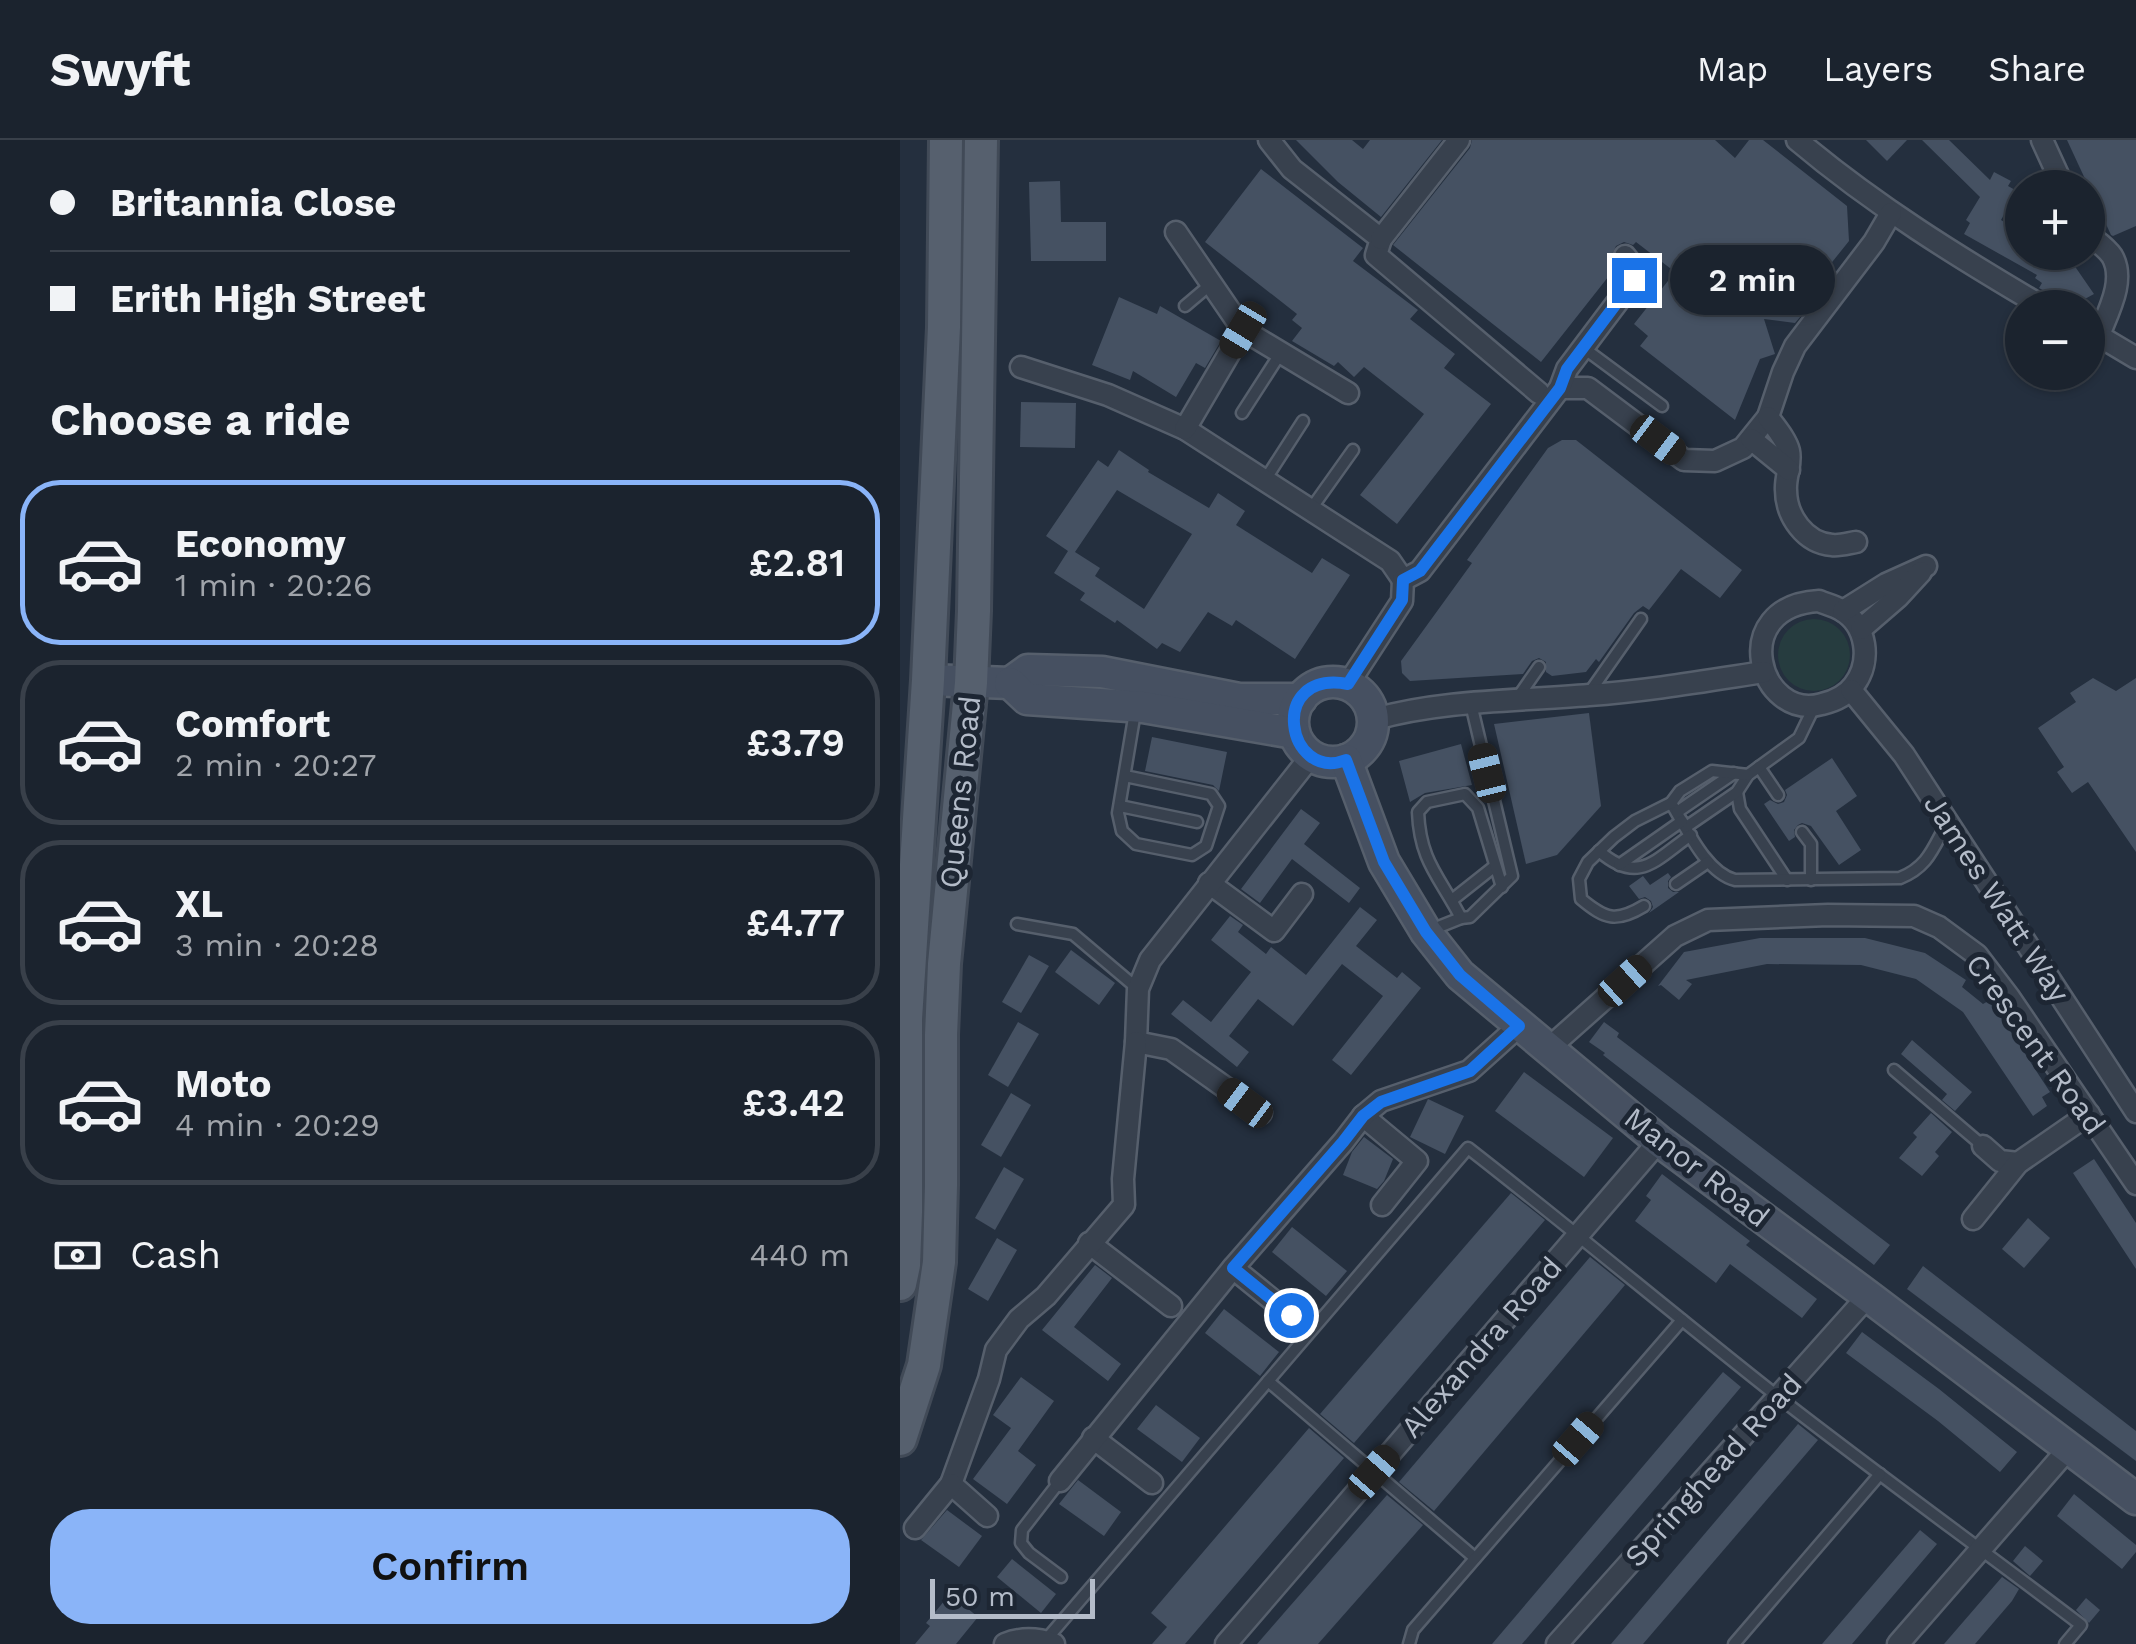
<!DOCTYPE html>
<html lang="en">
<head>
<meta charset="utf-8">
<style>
	:root { --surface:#1b232e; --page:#282f3a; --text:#f1f3f6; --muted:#a0a4aa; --line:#39404a; --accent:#8ab4f8 }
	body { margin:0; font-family:"Work Sans",sans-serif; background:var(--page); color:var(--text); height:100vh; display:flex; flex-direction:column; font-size:38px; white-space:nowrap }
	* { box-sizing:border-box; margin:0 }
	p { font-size:32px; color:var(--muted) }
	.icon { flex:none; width:55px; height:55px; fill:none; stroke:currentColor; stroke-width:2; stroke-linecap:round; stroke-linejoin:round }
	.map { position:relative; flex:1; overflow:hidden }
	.drawer { display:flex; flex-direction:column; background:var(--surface); width:900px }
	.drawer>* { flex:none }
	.top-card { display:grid; align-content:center; height:220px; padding:0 50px; background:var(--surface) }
	.fabs { position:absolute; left:1105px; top:30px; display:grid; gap:20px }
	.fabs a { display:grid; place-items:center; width:100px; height:100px; border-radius:50%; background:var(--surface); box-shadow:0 2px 8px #0004,0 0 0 2px var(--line); font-size:50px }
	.scale { position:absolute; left:30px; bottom:25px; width:165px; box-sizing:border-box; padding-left:10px; border:5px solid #b4bcc9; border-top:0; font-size:28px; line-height:35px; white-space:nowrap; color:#b4bcc9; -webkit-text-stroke:8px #1d2633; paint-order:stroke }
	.end { position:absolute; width:45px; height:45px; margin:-22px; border:12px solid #1a73e8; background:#fff; box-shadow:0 0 0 5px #fff }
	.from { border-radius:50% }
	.bubble { position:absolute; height:70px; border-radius:35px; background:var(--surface); box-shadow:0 2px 8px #0004,0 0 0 2px var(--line); font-size:32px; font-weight:600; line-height:70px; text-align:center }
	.car { position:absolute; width:30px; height:60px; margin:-30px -15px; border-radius:12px; box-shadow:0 0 8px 2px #0007; background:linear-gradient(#222 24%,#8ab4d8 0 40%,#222 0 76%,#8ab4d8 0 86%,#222 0) }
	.top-card b { display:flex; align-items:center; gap:35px; height:95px; font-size:38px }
	.top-card b+b { border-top:2px solid var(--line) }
	.top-card i { width:25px; height:25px; background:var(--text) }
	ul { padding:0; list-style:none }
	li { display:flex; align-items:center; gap:30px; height:165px; margin:0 20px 15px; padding:0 30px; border:5px solid var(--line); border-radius:40px }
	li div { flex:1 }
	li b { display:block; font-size:38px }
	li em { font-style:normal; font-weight:600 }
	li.on { border-color:var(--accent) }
	li>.icon { width:90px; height:90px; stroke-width:1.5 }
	h2 { padding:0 50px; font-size:45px; line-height:120px }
	.pay { display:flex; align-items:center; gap:25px; height:110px; padding:0 50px; font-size:38px }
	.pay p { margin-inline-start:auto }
	.button { display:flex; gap:20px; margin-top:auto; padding:20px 50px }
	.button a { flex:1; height:115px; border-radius:40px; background:var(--accent); color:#111; font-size:40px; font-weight:600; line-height:115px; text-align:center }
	header { display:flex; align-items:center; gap:60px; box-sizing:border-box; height:140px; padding:0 50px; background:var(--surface); border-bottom:2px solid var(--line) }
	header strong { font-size:48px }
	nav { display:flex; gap:55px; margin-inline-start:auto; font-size:35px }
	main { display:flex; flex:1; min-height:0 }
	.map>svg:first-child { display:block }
</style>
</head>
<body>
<header>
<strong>Swyft</strong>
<nav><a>Map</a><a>Layers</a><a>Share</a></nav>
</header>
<main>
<section class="drawer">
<div class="top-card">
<b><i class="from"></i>Britannia Close</b>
<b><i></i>Erith High Street</b>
</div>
<h2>Choose a ride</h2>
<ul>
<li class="on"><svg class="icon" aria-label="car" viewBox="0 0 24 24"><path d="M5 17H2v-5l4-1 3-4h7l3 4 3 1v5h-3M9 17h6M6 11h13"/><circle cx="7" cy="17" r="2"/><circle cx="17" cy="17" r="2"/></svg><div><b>Economy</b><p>1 min · 20:26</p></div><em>£2.81</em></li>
<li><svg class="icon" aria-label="car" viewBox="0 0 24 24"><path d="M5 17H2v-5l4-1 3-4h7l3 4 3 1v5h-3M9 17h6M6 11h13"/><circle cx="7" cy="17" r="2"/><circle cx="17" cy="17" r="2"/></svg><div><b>Comfort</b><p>2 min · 20:27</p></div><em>£3.79</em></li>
<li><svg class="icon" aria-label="car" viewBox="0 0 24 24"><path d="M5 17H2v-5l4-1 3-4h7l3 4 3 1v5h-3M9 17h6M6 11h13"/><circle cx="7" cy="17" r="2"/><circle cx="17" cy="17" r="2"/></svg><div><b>XL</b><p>3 min · 20:28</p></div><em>£4.77</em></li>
<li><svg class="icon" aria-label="car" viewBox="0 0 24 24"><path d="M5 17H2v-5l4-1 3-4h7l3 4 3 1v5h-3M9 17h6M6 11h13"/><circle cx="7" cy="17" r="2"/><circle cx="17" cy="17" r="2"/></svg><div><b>Moto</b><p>4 min · 20:29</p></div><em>£3.42</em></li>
</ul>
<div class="pay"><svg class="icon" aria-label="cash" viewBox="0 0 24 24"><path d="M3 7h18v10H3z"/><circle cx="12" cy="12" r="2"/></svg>Cash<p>440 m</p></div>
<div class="button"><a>Confirm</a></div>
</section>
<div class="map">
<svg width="1236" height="1504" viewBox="0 0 1236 1504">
	<rect width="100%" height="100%" fill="#242f3e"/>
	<!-- green -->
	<circle fill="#263c3f" cx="914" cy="515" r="36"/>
	<!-- building -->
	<g fill="#455162" fill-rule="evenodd">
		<path d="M396 0H452L463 9 470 0H542L481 77 438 42Z"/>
		<path d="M572 0H815L835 18 849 0H863L947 66 949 101 897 166 901 176 895 183 864 179 875 214 860 219 835 280 740 206 748 196 734 184 775 132 736 102 733 105 724 102 716 106 711 117 716 127 641 222 493 105 570 8Z"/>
		<path d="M966 0H1007L987 21Z"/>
		<path d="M1022 0H1049L1090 40 1094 32 1111 41 1108 46 1117 51 1101 80 1122 92V112H1165L1194 154 1172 166 1139 148 1142 143 1135 138 1137 135 1064 94 1070 83 1066 80 1080 57Z"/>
		<path d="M1167 0H1236V86L1213 96 1211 95Z"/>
		<path d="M361 29 463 108 453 121 518 170 510 179 555 214 544 228 591 264 497 384 460 355 524 274 464 227 454 237 438 222 434 226 392 201 402 188 392 180 397 174 305 102Z"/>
		<path d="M160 41 161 82H206V121H131L129 42Z"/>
		<path d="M219 157 257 174 260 166 321 201 305 228 296 223 276 257 233 231 230 240 192 225Z"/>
		<path d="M121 262 176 263 175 308 120 307Z"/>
		<path d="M662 300H676L842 430 820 458 781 429 749 470 743 466 734 473 699 522 696 519 686 532 652 536 646 532V522L639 518 632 521 623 534 510 541 502 533 501 521 572 423 567 420 648 308Z"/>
		<path d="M219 310 249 330 248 332 309 368 318 353 345 371 336 385 412 433 422 418 450 435 395 519 336 480 332 486 308 472 280 512 262 503 257 509 217 480 215 483 180 460 185 453 154 433 168 411 146 396 198 320 208 327ZM217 350 292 394 244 469 195 436 200 428 175 412Z"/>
		<path d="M1193 538 1216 551 1236 538V712L1188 642 1172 653 1157 632 1164 627 1138 588 1176 562 1170 553Z"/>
		<path d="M689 573 701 666 657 715 626 724 594 584Z"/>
		<path d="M252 597 327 612 319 651 313 645 245 631Z"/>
		<path d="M561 604 572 645 525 653 510 662 499 621Z"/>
		<path d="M932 618 957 656 936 671 961 710 939 725 911 686 902 683 898 685 894 690 895 697 889 701 864 664 870 660 878 664 884 662 887 655 885 650Z"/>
		<path d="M401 669 420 683 404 704 460 748 449 763 392 719 360 763 341 749Z"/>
		<path d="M768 733 771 737 768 741V748L773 752H779L749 773 753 767 751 761 745 757 739 759 729 746 743 736 750 745Z"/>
		<path d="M460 767 477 780 456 806 497 838 502 832 521 848 451 935 432 920 483 856 442 824 393 886 358 859 329 896 349 912 337 927 271 874 283 860 311 882 351 832 311 800 330 776 343 785 338 792 366 814 371 807 406 835Z"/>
		<path d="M860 798H965L1025 813 1066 840 1062 847 1083 864 1090 860 1150 952 1142 957 1147 966 1133 976 1063 872 1016 839 961 825 867 824 786 840 792 844 779 860 761 845 758 846 784 812Z"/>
		<path d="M171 810 215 843 199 865 155 832Z"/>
		<path d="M129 815 149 826 121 873 102 862Z"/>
		<path d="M118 882 139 894 108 947 88 935Z"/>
		<path d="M704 882 719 893 717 897 990 1105 974 1125 703 915 705 913 689 902Z"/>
		<path d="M1012 900 1072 952 1055 971 1042 960 1047 954 1001 914Z"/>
		<path d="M624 932 713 998 684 1037 595 971Z"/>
		<path d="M111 953 131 965 101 1017 81 1005Z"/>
		<path d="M528 959 564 976 545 1014 510 997Z"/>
		<path d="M1031 973 1052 992 1035 1012 1039 1016 1022 1036 999 1018 1017 997 1013 993Z"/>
		<path d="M464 997 493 1019 484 1041 477 1049 443 1035 452 1012Z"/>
		<path d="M1194 1019 1236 1083V1129L1173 1033Z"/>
		<path d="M104 1027 124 1039 95 1090 75 1078Z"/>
		<path d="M762 1034 850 1101 846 1105 917 1159 902 1178 830 1124 816 1143 735 1081 751 1060 746 1056Z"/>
		<path d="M611 1053 645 1080 454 1303 420 1274Z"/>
		<path d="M1128 1078 1150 1098 1124 1128 1102 1109Z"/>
		<path d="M392 1087 447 1131 426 1156 372 1112Z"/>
		<path d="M97 1098 117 1110 88 1161 68 1149Z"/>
		<path d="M690 1117 725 1145 534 1371 499 1342Z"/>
		<path d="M195 1125 212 1138 174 1187 221 1224 208 1241 142 1190Z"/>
		<path d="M1023 1126 1236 1291V1321L1007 1149Z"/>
		<path d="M324 1169 379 1212 360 1236 305 1193Z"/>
		<path d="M962 1192 1039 1249 1117 1312 1100 1332 1038 1281 946 1213Z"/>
		<path d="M823 1232 841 1247 758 1345 622 1504H592Z"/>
		<path d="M121 1237 154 1261 118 1311 136 1325 107 1364 73 1339 111 1288 93 1275Z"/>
		<path d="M256 1265 300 1298 282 1322 237 1289Z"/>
		<path d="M898 1284 918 1300 743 1504H711Z"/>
		<path d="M409 1288 444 1318 285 1504H252L267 1487 251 1473Z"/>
		<path d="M178 1340 221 1372 204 1396 159 1364Z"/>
		<path d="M1174 1354 1236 1405V1412L1222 1429 1157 1376Z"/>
		<path d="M487 1355 523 1385 418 1504H357Z"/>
		<path d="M47 1370 82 1396 59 1427 21 1400Z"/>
		<path d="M1020 1390 1037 1404 952 1504H922Z"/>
		<path d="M1125 1406 1143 1421 1130 1436 1113 1421Z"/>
		<path d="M112 1419 156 1454 141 1473 97 1437Z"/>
		<path d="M1102 1437 1119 1449 1112 1461 1075 1504H1044Z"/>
		<path d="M50 1454 78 1477 56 1504H15L30 1486 26 1483Z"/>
		<path d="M1186 1458 1200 1470 1189 1483 1176 1470Z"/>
	</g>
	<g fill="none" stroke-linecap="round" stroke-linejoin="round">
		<!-- lane casing -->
		<g stroke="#565f6c" stroke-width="15">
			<g id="lane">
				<path d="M285 166 311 144"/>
				<path d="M685 209 762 266"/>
				<path d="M342 273 380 214"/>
				<path d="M365 340 403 281"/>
				<path d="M411 369 453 310"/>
				<path d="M687 556 741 479"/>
				<path d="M616 560 639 527"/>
				<path d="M859 627 878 655"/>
				<path d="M225 636 311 654 319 666 306 706 292 715 236 704 222 691 218 673 235 572"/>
				<path d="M837 652 840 669 887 740"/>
				<path d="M771 663C786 687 806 733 835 740L1000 738C1028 727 1033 708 1047 683"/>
				<path d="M220 666 297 682"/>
				<path d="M777 672 834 633"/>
				<path d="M786 687 837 652 848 635 899 598 914 567"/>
				<path d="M902 692 911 704V740"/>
				<path d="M699 711C739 746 756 719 791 695"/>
				<path d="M719 725 782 681"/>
				<path d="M776 744 808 722"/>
				<path d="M552 760 595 726"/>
				<path d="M744 766C716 783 705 779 681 759L679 739 688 722 714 697 735 681 771 663 780 651 812 631 848 635"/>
				<path d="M561 778C540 737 520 722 518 672L527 662 565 654 578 668 602 747"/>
				<path d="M117 784 173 794 238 849"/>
				<path d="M531 790 561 778 570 777 612 736 571 564"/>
				<path d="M994 930 1083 1006"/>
				<path d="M368 1241 575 1418"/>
				<path d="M160 1341 122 1390 121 1403 129 1413 161 1437"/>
				<path d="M145 1501 568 1008C672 1089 773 1174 877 1256 977 1334 1080 1408 1181 1485L1165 1504"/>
				<path d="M509 1504 513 1490 782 1180"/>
				<path d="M834 1504 980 1334"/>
			</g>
		</g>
		<!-- street casing -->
		<g stroke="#565f6c" stroke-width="25">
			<g id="street">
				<path d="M369 0 392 29 481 99 476 115 639 253"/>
				<path d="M897 0C974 65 1058 117 1145 168"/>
				<path d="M1142 0 1164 48"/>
				<path d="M276 92 343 190"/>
				<path d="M1188 94C1196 101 1206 107 1212 116 1226 140 1208 172 1199 195"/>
				<path d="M481 99 559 0"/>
				<path d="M1189 190 1236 218"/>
				<path d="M121 227 208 255 285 289 490 421 503 440"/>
				<path d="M660 248H688L784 320 815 321 843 308 868 277 883 232 895 206 974 102 991 73"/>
				<path d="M868 277C875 287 886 299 889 311 892 324 885 337 886 350 886 376 905 403 932 405 940 406 949 403 956 402"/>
				<path d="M285 289 343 190 448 253"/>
				<path d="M851 299 889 330"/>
				<path d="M919 461C926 464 934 466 941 470 967 485 972 521 954 545 946 556 935 561 922 564 859 582 826 466 919 461Z"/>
				<path d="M943 471 986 444 1026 426"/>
				<path d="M961 489 998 457 1021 432"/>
				<path d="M448 544 502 461 503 440 520 431 660 248 667 229 734 140 733 126 725 116"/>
				<path d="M951 550 1004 615 1236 972"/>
				<path d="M475 579C543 560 618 561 689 555 747 551 805 541 864 532"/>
				<path d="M309 743 374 791 402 754"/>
				<path d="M649 908 775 796 808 780 928 775 1014 776 1039 787 1077 815 1109 857 1236 1044"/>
				<path d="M361 973 271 909 236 902 238 849 250 820 411 616"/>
				<path d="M463 976 517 1021 482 1065"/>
				<path d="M1083 1006 1100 1021 1118 1023"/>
				<path d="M1073 1079 1118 1023 1189 974"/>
				<path d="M189 1103 271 1166"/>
				<path d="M333 1128 391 1175"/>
				<path d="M193 1298 252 1343"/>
				<path d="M160 1341 333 1128 443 1002 463 976 481 961 569 931 619 886"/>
				<path d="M87 1376 51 1344 89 1239 96 1210 119 1179 146 1156 224 1065 223 1039 236 902"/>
				<path d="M15 1388 51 1344"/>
				<path d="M105 1504C122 1497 137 1498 154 1504"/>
				<path d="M326 1504 759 1001"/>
				<path d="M657 1504 968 1156"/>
				<path d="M998 1504 1169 1308"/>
			</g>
		</g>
		<!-- secondary casing -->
		<g stroke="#565f6c" stroke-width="35">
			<g id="secondary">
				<path d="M28 540 110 543 128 530 202 532 339 559H401"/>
				<circle cx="433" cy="582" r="40"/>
				<path d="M110 543 127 559 243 567 394 593"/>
				<path d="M446 620 484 722 526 792 560 835 759 1001 968 1156 1236 1359"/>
			</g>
		</g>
		<!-- primary casing -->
		<g stroke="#414a57" stroke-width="38">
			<g id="primary">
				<path d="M0 1144 4 1125 6 1072V879L28 540 44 187 46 0"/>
				<path d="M0 1299 24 1225 39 1122 41 1045V895L44 824 71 543 74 471 81 0"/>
			</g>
		</g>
		<!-- lane -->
		<use href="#lane" stroke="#38414e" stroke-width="10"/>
		<!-- street -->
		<use href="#street" stroke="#38414e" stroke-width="20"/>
		<!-- secondary -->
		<use href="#secondary" stroke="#465061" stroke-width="30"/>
		<!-- primary -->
		<use href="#primary" stroke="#56606e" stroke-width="32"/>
	</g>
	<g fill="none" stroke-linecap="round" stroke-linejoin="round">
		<!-- route -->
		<path stroke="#1a73e8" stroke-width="12" d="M391 1175 333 1128 443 1002 463 976 481 962 570 931 619 886 560 835 526 792 484 722 446 620C387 643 366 529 448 544L502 460 503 440 520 431 660 248 667 229 734 140"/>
	</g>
	<g text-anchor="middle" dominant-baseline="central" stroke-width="10" stroke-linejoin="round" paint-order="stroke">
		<!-- street labels -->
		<g font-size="30" fill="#b4bcc9" stroke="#1d2633">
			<text transform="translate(60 652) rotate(-84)">Queens Road</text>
			<text transform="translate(1097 758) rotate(57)">James Watt Way</text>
			<text transform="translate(1136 904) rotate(54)">Crescent Road</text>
			<text transform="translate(797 1027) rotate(38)">Manor Road</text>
			<text transform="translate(581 1207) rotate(-49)">Alexandra Road</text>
			<text transform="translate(813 1330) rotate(-48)">Springhead Road</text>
		</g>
	</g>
</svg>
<div class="fabs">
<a>+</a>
<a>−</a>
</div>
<div class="scale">50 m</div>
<i class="end from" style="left:391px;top:1175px"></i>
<i class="end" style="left:734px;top:140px"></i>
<div class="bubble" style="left:770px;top:105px;width:165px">2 min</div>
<i class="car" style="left:343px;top:190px;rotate:211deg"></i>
<i class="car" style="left:758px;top:300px;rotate:127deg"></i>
<i class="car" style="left:587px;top:633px;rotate:346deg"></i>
<i class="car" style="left:725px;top:841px;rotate:48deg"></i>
<i class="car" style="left:345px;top:963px;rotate:307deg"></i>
<i class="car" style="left:678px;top:1299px;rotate:41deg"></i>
<i class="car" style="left:474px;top:1332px;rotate:41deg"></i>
</div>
</main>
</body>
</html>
